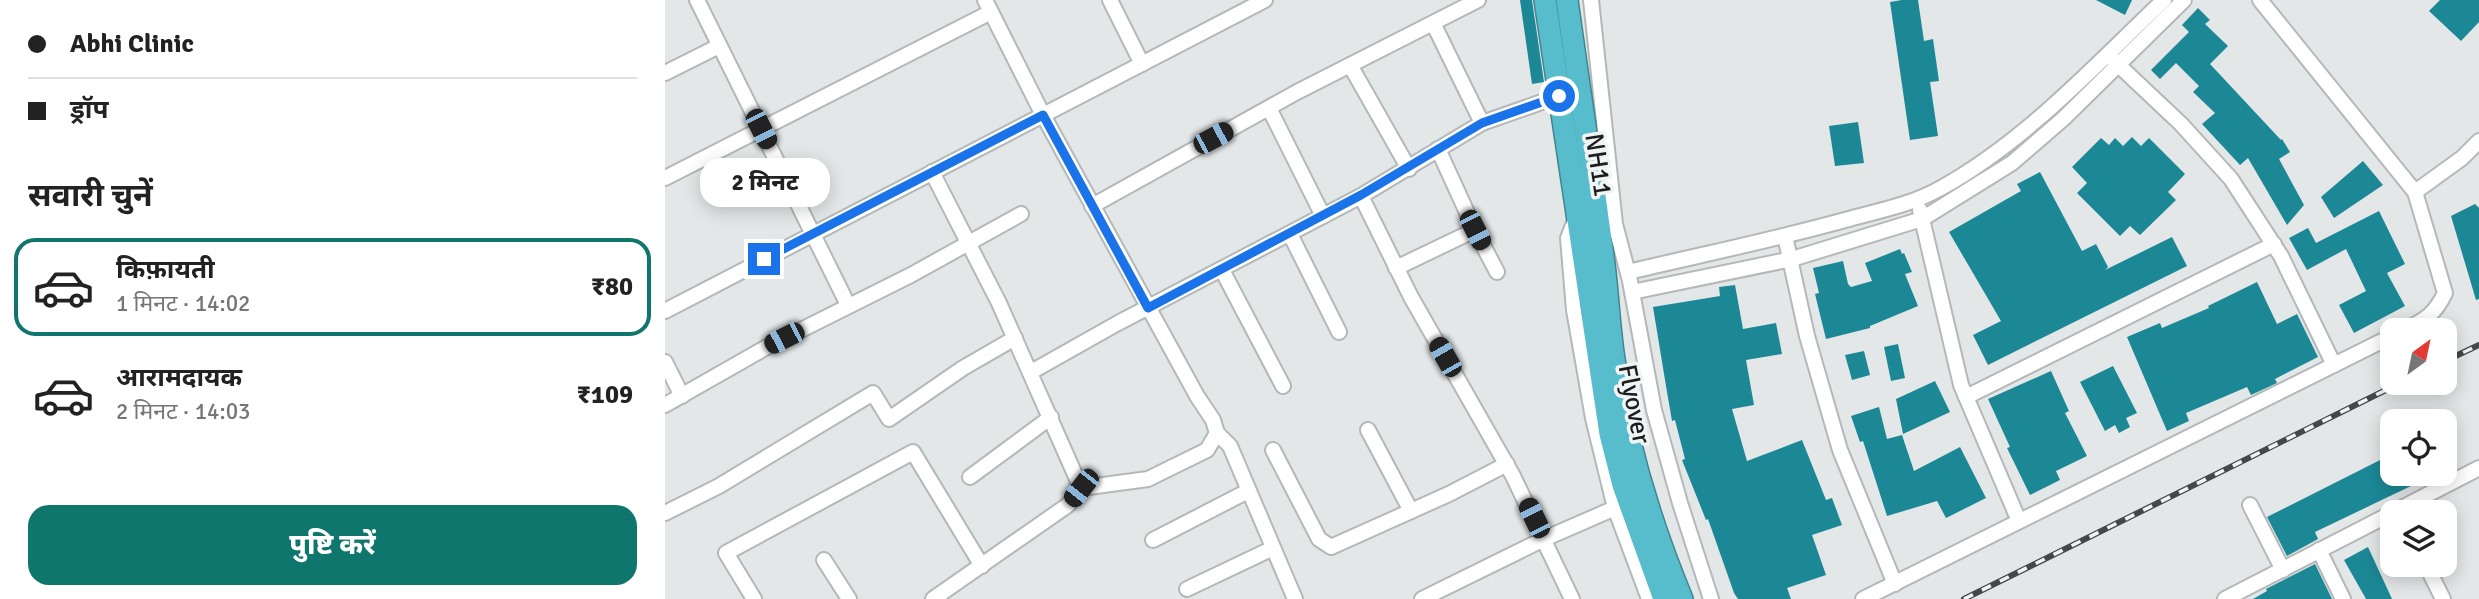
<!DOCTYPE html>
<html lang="hi">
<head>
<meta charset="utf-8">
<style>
	:root { --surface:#fff; --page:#f6f6f6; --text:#222; --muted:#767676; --line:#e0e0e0; --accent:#0f766e }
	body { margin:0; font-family:Signika,"Noto Sans Devanagari",sans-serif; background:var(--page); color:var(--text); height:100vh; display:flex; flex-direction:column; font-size:26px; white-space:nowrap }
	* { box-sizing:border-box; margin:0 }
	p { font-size:23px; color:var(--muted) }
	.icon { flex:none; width:38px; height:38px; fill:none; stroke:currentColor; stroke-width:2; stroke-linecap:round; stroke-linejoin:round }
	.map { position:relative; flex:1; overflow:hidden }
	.sheet { display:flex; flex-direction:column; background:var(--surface); width:665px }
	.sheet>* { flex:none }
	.hud { display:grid; align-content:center; height:154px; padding:0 28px; background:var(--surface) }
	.needle { width:46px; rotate:33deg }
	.tools { position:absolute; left:1715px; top:318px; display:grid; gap:14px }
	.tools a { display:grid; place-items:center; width:77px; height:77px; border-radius:14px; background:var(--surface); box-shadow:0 4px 18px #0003; font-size:35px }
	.end { position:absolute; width:32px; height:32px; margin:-16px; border:9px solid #1a73e8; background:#fff; box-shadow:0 0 0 4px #fff }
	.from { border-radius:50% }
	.bubble { position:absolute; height:49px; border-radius:21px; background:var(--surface); box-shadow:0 4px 18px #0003; font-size:23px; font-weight:800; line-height:49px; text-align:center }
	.car { position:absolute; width:21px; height:42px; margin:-21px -10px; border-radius:9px; box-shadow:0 0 5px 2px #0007; background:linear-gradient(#222 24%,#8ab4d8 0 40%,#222 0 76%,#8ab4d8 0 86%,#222 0) }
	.hud b { display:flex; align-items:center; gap:24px; height:66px; font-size:26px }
	.hud b+b { border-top:2px solid var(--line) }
	.hud i { width:18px; height:18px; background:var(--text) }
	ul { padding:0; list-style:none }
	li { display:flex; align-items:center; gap:21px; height:98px; margin:0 14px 10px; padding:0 14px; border:4px solid transparent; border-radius:21px }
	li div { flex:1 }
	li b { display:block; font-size:26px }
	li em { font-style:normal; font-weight:800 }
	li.current { border-color:var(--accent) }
	li>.icon { width:63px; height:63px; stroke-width:1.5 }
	h2 { padding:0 28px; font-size:32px; line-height:84px }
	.cta { display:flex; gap:14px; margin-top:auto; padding:14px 28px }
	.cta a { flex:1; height:80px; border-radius:21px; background:var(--accent); color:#fff; font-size:28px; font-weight:800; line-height:80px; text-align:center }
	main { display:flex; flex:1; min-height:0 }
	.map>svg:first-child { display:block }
</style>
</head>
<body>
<main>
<section class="sheet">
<div class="hud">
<b><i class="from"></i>Abhi Clinic</b>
<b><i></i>ड्रॉप</b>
</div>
<h2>सवारी चुनें</h2>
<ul>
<li class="current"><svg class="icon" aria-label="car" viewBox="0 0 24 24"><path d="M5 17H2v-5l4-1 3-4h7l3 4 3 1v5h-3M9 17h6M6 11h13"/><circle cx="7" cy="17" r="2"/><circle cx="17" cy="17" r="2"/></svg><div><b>किफ़ायती</b><p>1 मिनट · 14:02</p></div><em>₹80</em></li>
<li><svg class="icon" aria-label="car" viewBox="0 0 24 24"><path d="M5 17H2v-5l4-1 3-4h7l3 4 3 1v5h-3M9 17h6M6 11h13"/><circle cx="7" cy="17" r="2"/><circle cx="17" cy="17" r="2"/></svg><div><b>आरामदायक</b><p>2 मिनट · 14:03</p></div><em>₹109</em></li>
</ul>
<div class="cta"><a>पुष्टि करें</a></div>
</section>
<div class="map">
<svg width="1814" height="599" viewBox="0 0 1814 599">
	<rect width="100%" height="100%" fill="#e3e7e8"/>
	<!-- building -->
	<g fill="#1c8896">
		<path d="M855 0H867L879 82 867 84Z"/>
		<path d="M1237 0H1253L1259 41 1268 39 1274 81 1265 82 1273 136 1245 140 1225 2Z"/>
		<path d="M1431 0H1467L1460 15Z"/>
		<path d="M1775 0H1814V22L1796 41 1764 11Z"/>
		<path d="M1533 8 1545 20 1540 24 1563 46 1545 64 1616 140 1617 139 1625 152 1614 159 1639 205 1622 225 1583 158 1575 165 1537 124 1550 113 1528 92 1534 86 1511 63 1495 79 1486 70 1524 32 1517 25Z"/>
		<path d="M1193 122 1199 163 1170 166 1164 126Z"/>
		<path d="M1467 137 1476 146 1484 138 1520 174 1503 192 1511 200 1475 235 1465 226 1455 236 1412 193 1422 183 1407 167 1436 138 1444 145 1450 138 1458 146Z"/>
		<path d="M1698 161 1718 185 1669 218 1656 197Z"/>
		<path d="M1375 172 1417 251 1431 244 1443 267 1440 270 1507 237 1522 266 1323 365 1308 335 1336 321 1284 232 1356 191 1352 184Z"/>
		<path d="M1810 204 1814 208V299L1811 300 1786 216Z"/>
		<path d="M1714 211 1740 264 1722 273 1740 306 1689 333 1674 305 1701 291 1681 249 1642 270 1624 238 1643 228 1651 243Z"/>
		<path d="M1235 249 1237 254 1239 253 1247 272 1240 274 1253 306 1205 326V328L1161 339 1150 294 1154 293 1148 268 1178 261 1183 284 1186 287 1207 281 1200 263Z"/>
		<path d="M1592 282 1612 324 1632 314 1653 357 1610 379 1612 383 1586 395 1582 387 1521 413 1524 421 1502 431 1462 337 1495 323 1497 328 1544 308 1543 306Z"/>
		<path d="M1070 285 1078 329 1111 323 1117 354 1081 360 1089 405 1067 409 1082 461 1137 440 1161 500 1167 498 1177 525 1147 535 1161 575 1122 588 1126 599H1073L1069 593 1043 519 1041 520 1017 460 1020 459 1010 420 1007 421 1001 386 988 307 1055 296 1054 287Z"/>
		<path d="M1233 344 1240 378 1226 381 1219 347Z"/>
		<path d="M1199 351 1205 375 1187 380 1180 355Z"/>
		<path d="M1448 366 1472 413 1461 418 1465 427 1454 433 1450 425 1440 431 1415 382Z"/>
		<path d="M1386 371 1404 411 1400 413 1422 456 1391 471 1395 480 1365 495 1342 448 1345 447 1323 399Z"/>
		<path d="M1270 381 1285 412 1238 434 1231 399Z"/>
		<path d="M1214 407 1222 439 1237 435 1249 471 1295 447 1321 498 1281 518 1272 501 1222 516 1198 441 1195 442 1186 416Z"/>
		<path d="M1727 454V474H1771L1650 532 1653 539 1622 556 1602 517Z"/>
		<path d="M1703 547 1727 599H1701L1679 560Z"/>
		<path d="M1650 564 1667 599H1588L1602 591 1601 589Z"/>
	</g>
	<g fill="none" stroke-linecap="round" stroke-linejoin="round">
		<!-- minor casing -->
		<g stroke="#b4b8b9" stroke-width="18">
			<g id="minor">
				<path d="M32 0 183 305"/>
				<path d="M320 0 378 115 532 396 548 420 552 433 542 450 483 479 416 488"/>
				<path d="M445 0 477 64"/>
				<path d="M926 0 950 224 965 281 989 410 1015 503 1046 599"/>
				<path d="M1595 0 1750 192 1780 293C1769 316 1759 320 1738 331"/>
				<path d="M768 23 817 123"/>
				<path d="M1446 58 1516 124 1566 179 1616 256 1669 365"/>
				<path d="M685 65 744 169"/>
				<path d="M0 73 54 46"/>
				<path d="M604 108 658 216"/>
				<path d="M267 172 334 303 416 488 403 505 268 599"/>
				<path d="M0 178 326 12"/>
				<path d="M1750 192 1797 158 1814 141"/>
				<path d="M696 196 746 297 848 476 907 599"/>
				<path d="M427 206 632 92 813 0"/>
				<path d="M1255 210 1296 385 1354 521"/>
				<path d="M911 218 903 238 909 310 928 418 950 508 984 599"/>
				<path d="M810 230 832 272"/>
				<path d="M625 234 674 332"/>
				<path d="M1120 236 1142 336 1175 450 1230 584"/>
				<path d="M731 268 810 230 773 149"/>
				<path d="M557 270 618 386"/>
				<path d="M963 272C1035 255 1108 240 1180 220 1212 211 1246 205 1276 188 1362 140 1428 67 1499 0"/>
				<path d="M967 292 1127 259 1257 219 1347 163 1398 119 1519 0"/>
				<path d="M0 311 600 0"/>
				<path d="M0 362 17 396"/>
				<path d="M366 372 453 323 696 196 817 123 894 96"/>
				<path d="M1301 397 1609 244"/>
				<path d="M0 405 100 348 246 275 356 214"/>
				<path d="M703 430 746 511"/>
				<path d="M552 433 565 446 630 599"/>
				<path d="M608 450 654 539 666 547 784 494 842 464"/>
				<path d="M305 477 386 417"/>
				<path d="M1585 505 1618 570"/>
				<path d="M0 513 54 486 208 393 224 419 298 368 350 338"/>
				<path d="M1727 513 1814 468"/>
				<path d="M488 540 583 491"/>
				<path d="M1654 550 1678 599"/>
				<path d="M159 560 184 599"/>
				<path d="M1761 565 1778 599"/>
				<path d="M522 589 608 548"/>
				<path d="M89 599 61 553 248 452 317 566"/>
				<path d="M757 599 879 539 950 508"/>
				<path d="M1198 599 1727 336"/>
				<path d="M1560 599 1727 513"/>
			</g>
		</g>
		<!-- highway casing -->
		<g stroke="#42858f" stroke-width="24">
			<g id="highway">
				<path d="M880 0 945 434 958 485 999 599"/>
				<path d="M902 0C914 88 928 176 939 264 943 295 944 327 949 359 961 442 985 522 1017 599"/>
			</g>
		</g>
		<!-- minor -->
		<use href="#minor" stroke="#fff" stroke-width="14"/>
		<!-- highway -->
		<use href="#highway" stroke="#57bccc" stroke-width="21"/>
		<!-- rail casing -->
		<g stroke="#454848" stroke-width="6">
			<g id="rail">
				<path d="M1780 361 1814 345"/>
				<path d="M1299 599 1735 383"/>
			</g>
		</g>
		<!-- rail -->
		<use href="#rail" stroke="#f0f4f5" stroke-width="3.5" stroke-dasharray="10" stroke-linecap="butt"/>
	</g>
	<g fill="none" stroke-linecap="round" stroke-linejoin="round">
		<!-- route -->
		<path stroke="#1a73e8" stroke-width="9" d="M99 259 378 115 483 308 696 195 817 123 894 96"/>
	</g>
	<g text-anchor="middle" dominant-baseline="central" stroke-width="7" stroke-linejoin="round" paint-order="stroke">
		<!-- street labels -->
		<g font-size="26" fill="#1c1e1e" stroke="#f0f4f5">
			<text transform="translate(933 165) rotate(81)">NH11</text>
			<text transform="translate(969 404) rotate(79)">Flyover</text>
		</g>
	</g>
</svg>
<div class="tools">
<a><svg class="needle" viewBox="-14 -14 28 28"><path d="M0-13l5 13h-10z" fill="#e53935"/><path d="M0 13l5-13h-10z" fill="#767676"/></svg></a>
<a><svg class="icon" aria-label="locate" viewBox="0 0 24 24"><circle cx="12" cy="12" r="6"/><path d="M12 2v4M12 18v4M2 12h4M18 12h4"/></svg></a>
<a><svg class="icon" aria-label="layers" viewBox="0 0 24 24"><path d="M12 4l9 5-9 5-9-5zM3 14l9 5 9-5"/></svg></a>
</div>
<i class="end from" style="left:894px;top:96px"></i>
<i class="end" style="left:99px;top:259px"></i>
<div class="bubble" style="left:35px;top:158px;width:130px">2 मिनट</div>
<i class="car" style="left:96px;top:129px;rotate:153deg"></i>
<i class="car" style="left:548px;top:138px;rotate:62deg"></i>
<i class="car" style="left:810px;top:230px;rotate:153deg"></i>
<i class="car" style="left:119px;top:338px;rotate:243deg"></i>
<i class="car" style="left:780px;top:357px;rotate:330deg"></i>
<i class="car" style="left:416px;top:488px;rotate:218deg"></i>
<i class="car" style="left:869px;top:518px;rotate:334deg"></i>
</div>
</main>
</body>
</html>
